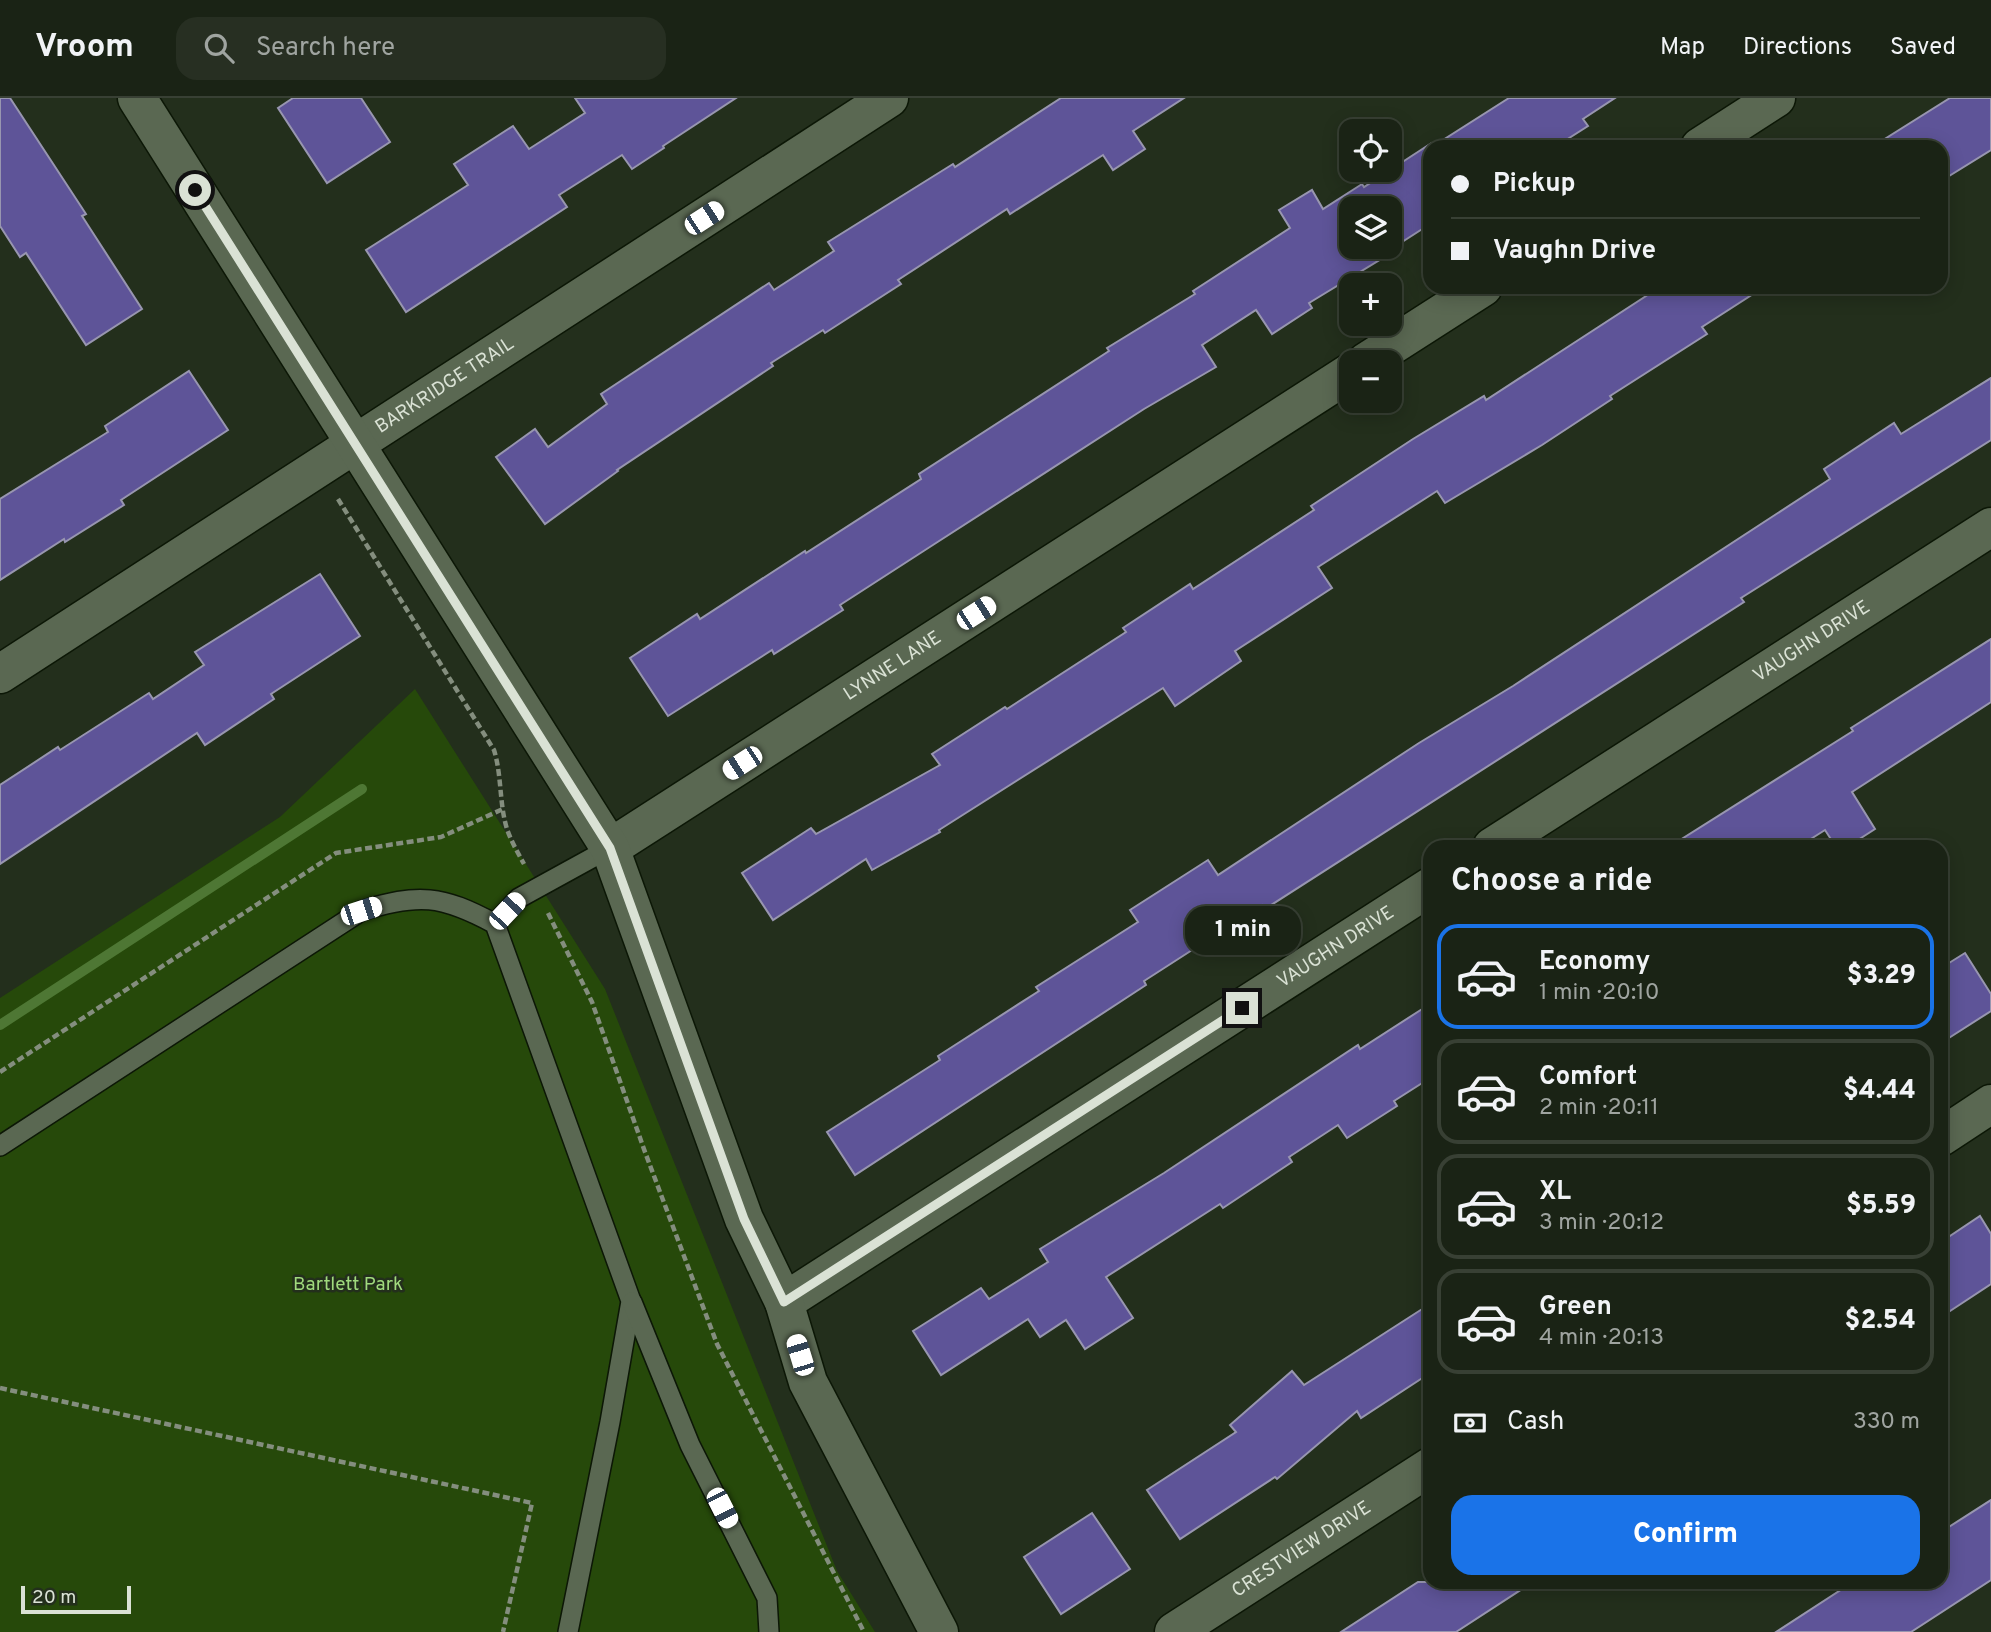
<!DOCTYPE html>
<html lang="en">
<head>
<meta charset="utf-8">
<style>
	:root { --surface:#1a2315; --page:#272f22; --text:#f1f3f6; --muted:#9fa4a0; --line:#384034; --accent:#1a73e8 }
	body { margin:0; font-family:Overpass,sans-serif; background:var(--page); color:var(--text); height:100vh; display:flex; flex-direction:column; font-size:26px; white-space:nowrap }
	* { box-sizing:border-box; margin:0 }
	p { font-size:23px; color:var(--muted) }
	.icon { flex:none; width:38px; height:38px; fill:none; stroke:currentColor; stroke-width:2; stroke-linecap:round; stroke-linejoin:round }
	.map { position:relative; flex:1; overflow:hidden }
	.details { position:absolute; left:1423px; top:742px; width:525px; height:749px; display:flex; flex-direction:column; background:var(--surface); border-radius:21px; box-shadow:0 4px 18px #0003,0 0 0 2px var(--line) }
	.details>* { flex:none }
	.hud { position:absolute; left:1423px; top:42px; width:525px; height:154px; border-radius:21px; box-shadow:0 4px 18px #0003,0 0 0 2px var(--line); display:grid; align-content:center; height:154px; padding:0 28px; background:var(--surface) }
	.tools { position:absolute; left:1339px; top:21px; display:grid; gap:14px }
	.tools a { display:grid; place-items:center; width:63px; height:63px; border-radius:14px; background:var(--surface); box-shadow:0 4px 18px #0003,0 0 0 2px var(--line); font-size:35px }
	.scale { position:absolute; left:21px; bottom:18px; width:110px; box-sizing:border-box; padding-left:7px; border:4px solid #dae2d5; border-top:0; font-size:19px; line-height:24px; white-space:nowrap; color:#dae2d5; -webkit-text-stroke:5px #232f1c; paint-order:stroke }
	.end { position:absolute; width:32px; height:32px; margin:-16px; border:9px solid #dae2d5; background:#111; box-shadow:0 0 0 4px #111 }
	.from { border-radius:50% }
	.bubble { position:absolute; height:49px; border-radius:21px; background:var(--surface); box-shadow:0 4px 18px #0003,0 0 0 2px var(--line); font-size:23px; font-weight:800; line-height:49px; text-align:center }
	.car { position:absolute; width:21px; height:42px; margin:-21px -10px; border-radius:9px; box-shadow:0 0 5px 2px #0007; background:linear-gradient(#fff 24%,#345 0 40%,#fff 0 76%,#345 0 86%,#fff 0) }
	.hud b { display:flex; align-items:center; gap:24px; height:66px; font-size:26px }
	.hud b+b { border-top:2px solid var(--line) }
	.hud i { width:18px; height:18px; background:var(--text) }
	ul { padding:0; list-style:none }
	li { display:flex; align-items:center; gap:21px; height:105px; margin:0 14px 10px; padding:0 14px; border:4px solid var(--line); border-radius:21px }
	li div { flex:1 }
	li b { display:block; font-size:26px }
	li em { font-style:normal; font-weight:800 }
	li.on { border-color:var(--accent) }
	li>.icon { width:63px; height:63px; stroke-width:1.5 }
	h2 { padding:0 28px; font-size:32px; line-height:84px }
	.pay { display:flex; align-items:center; gap:18px; height:77px; padding:0 28px; font-size:26px }
	.pay p { margin-inline-start:auto }
	.button { display:flex; gap:14px; margin-top:auto; padding:14px 28px }
	.button a { flex:1; height:80px; border-radius:21px; background:var(--accent); color:#fff; font-size:28px; font-weight:800; line-height:80px; text-align:center }
	header { display:flex; align-items:center; gap:42px; box-sizing:border-box; height:98px; padding:0 35px; background:var(--surface); border-bottom:2px solid var(--line) }
	header strong { font-size:33px }
	nav { display:flex; gap:38px; margin-inline-start:auto; font-size:24px }
	.search { width:490px; height:63px; background:var(--page); display:flex; align-items:center; gap:18px; box-sizing:border-box; padding:0 24px; border-radius:21px; color:var(--muted); font-size:26px }
	.map>svg:first-child { display:block }
</style>
</head>
<body>
<header>
<strong>Vroom</strong>
<div class="search"><svg class="icon" aria-label="search" viewBox="0 0 24 24"><circle cx="10" cy="10" r="6"/><path d="M15 15l6 6"/></svg>Search here</div>
<nav><a>Map</a><a>Directions</a><a>Saved</a></nav>
</header>
<div class="map">
<svg width="1991" height="1534" viewBox="0 0 1991 1534">
	<rect width="100%" height="100%" fill="#232f1c"/>
	<!-- green -->
	<path fill="#26490a" d="M415 591 605 891 837 1473 875 1534H0V900L280 719Z"/>
	<g fill="none" stroke-linecap="round" stroke-linejoin="round">
		<!-- stream -->
		<path stroke="#4e7734" stroke-width="10" d="M0 927 362 691"/>
	</g>
	<!-- building -->
	<g fill="#5e5498" stroke="#9896b0" stroke-width="2" fill-rule="evenodd">
		<path d="M0 0H10L86 116 82 118 142 211 86 247 26 155 20 159 0 128Z"/>
		<path d="M293 0H361L390 44 327 85 278 10Z"/>
		<path d="M575 0H736L663 48 664 50 632 71 622 57 559 97 567 109 406 214 366 152 468 87 454 66 513 28 529 51 585 15Z"/>
		<path d="M1061 0H1184L1133 33 1145 51 1113 72 1103 57 1010 116 1007 111 898 182 901 186 825 235 823 232 771 265 773 268 617 372 618 373 545 426 496 359 535 331 548 349 607 306 601 296 769 185 774 192 834 153 828 144 953 66 955 69Z"/>
		<path d="M1509 0H1615L1583 21 1588 28 1555 49H1432Z"/>
		<path d="M1950 0H1991V52L1941 83V49H1872Z"/>
		<path d="M1430 46V126L1399 146 1401 149 1309 205 1312 210 1272 236 1256 212 1202 247 1216 269 1144 311 936 445 840 507 843 512 774 556 772 552 668 618 630 560 697 516 700 521 805 453 806 455 921 381 919 376 1109 253 1107 250 1195 196 1193 193 1290 130 1279 112 1312 92 1323 111 1362 86 1364 89ZM1351 110H1390V149H1351Z"/>
		<path d="M1660 189H1764L1702 229 1707 236 1610 298 1612 301 1542 347 1445 405 1437 393 1318 469 1332 490 1235 553 1241 563 1175 608 1163 590 939 732 940 734 872 772 866 761 773 822 742 775 811 730 816 736 940 667 932 656 1005 609 1007 611 1126 534 1123 530 1190 486 1193 491 1314 412 1311 408 1413 341 1484 298 1486 302Z"/>
		<path d="M189 273 228 332 121 402 124 407 65 444 64 441 0 482V401L108 334 105 328Z"/>
		<path d="M1991 280V342L1741 500 1744 504 1265 811 1262 807 1144 883 1146 887 855 1077 827 1034 940 962 938 958 1039 893 1036 889 1138 824 1130 812 1208 762 1218 777 1419 645 1513 588 1830 381 1824 371 1894 325 1901 336Z"/>
		<path d="M320 476 360 538 271 596 274 601 205 647 197 635 0 766V687L58 649 60 652 149 595 153 601 204 567 195 554Z"/>
		<path d="M1991 541V604L1852 694 1875 731 1847 749H1836L1825 732 1798 749H1669L1853 633 1851 630Z"/>
		<path d="M1965 855 1991 896V913L1941 945V870Z"/>
		<path d="M1430 906V980L1394 1003 1397 1008 1347 1040 1338 1027 1289 1059 1292 1064 1223 1110 1220 1106 1106 1179 1133 1220 1085 1251 1066 1222 1040 1239 1028 1221 941 1277 913 1233 981 1190 989 1201 1048 1164 1040 1151 1164 1075 1358 947 1360 951Z"/>
		<path d="M1980 1118 1991 1136V1186L1941 1219V1144Z"/>
		<path d="M1430 1206V1275L1361 1320 1357 1313 1277 1381 1275 1379 1180 1441 1147 1392 1236 1334 1230 1327 1292 1273 1304 1287Z"/>
		<path d="M1991 1402V1482L1911 1534H1776L1853 1484H1941V1434Z"/>
		<path d="M1092 1415 1130 1471 1061 1516 1024 1459Z"/>
		<path d="M1418 1484H1533L1456 1534H1341Z"/>
	</g>
	<g fill="none" stroke-linecap="round" stroke-linejoin="round">
		<!-- service casing -->
		<g stroke="#0c1706" stroke-width="22">
			<g id="service">
				<path d="M495 826 519 800 610 750"/>
				<path d="M0 1048 361 813C418 795 442 797 495 826L631 1203 610 1324 568 1534"/>
				<path d="M632 1204 690 1347 767 1500 769 1534"/>
			</g>
		</g>
		<!-- minor casing -->
		<g stroke="#0c1706" stroke-width="41">
			<g id="minor">
				<path d="M1700 49 1776 0"/>
				<path d="M1366 264 1483 189"/>
				<path id="s1" d="M0 576 889 0"/>
				<path id="s2" d="M1492 749 1991 429"/>
				<path id="s3" d="M610 750 1351 274"/>
				<path d="M1941 1039 1991 1006"/>
				<path id="s4" d="M784 1204 1430 789"/>
				<path id="s5" d="M1174 1534 1430 1369"/>
			</g>
		</g>
		<!-- tertiary casing -->
		<g stroke="#0c1706" stroke-width="41">
			<path id="tertiary" d="M137 0 610 750 744 1121 784 1204 808 1284 939 1534"/>
		</g>
		<!-- path -->
		<g stroke="#848e7e" stroke-width="4.5" stroke-dasharray="7 3.5" stroke-linecap="butt">
			<path d="M338 401 494 652C502 678 499 705 507 731 511 743 518 755 524 766"/>
			<path d="M548 815 592 904 645 1054 717 1246 864 1534"/>
			<path d="M0 974 336 755 441 739 503 711"/>
			<path d="M0 1290 532 1405 503 1534"/>
		</g>
		<!-- service -->
		<use href="#service" stroke="#5a6852" stroke-width="19"/>
		<!-- minor -->
		<use href="#minor" stroke="#5a6852" stroke-width="38"/>
		<!-- tertiary -->
		<use href="#tertiary" stroke="#5a6852" stroke-width="38"/>
	</g>
	<g fill="none" stroke-linecap="round" stroke-linejoin="round">
		<!-- route -->
		<path stroke="#dae2d5" stroke-width="9" d="M195 92 610 750 744 1121 784 1204 1242 910"/>
	</g>
	<g text-anchor="middle" dominant-baseline="central" stroke-width="5" stroke-linejoin="round" paint-order="stroke">
		<!-- street labels -->
		<g font-size="19" fill="#dae2d5" stroke="#232f1c">
			<text stroke="none"><textPath href="#s1" startOffset="530">BARKRIDGE TRAIL</textPath></text>
			<text stroke="none"><textPath href="#s2" startOffset="380">VAUGHN DRIVE</textPath></text>
			<text stroke="none"><textPath href="#s3" startOffset="336">LYNNE LANE</textPath></text>
			<text stroke="none"><textPath href="#s4" startOffset="656">VAUGHN DRIVE</textPath></text>
			<text stroke="none"><textPath href="#s5" startOffset="152">CRESTVIEW DRIVE</textPath></text>
		</g>
		<!-- park labels -->
		<g font-size="19" fill="#a0da7d" stroke="#232f1c">
			<text x="348" y="1187">Bartlett Park</text>
		</g>
	</g>
</svg>
<div class="tools">
<a><svg class="icon" aria-label="locate" viewBox="0 0 24 24"><circle cx="12" cy="12" r="6"/><path d="M12 2v4M12 18v4M2 12h4M18 12h4"/></svg></a>
<a><svg class="icon" aria-label="layers" viewBox="0 0 24 24"><path d="M12 4l9 5-9 5-9-5zM3 14l9 5 9-5"/></svg></a>
<a>+</a>
<a>−</a>
</div>
<div class="scale">20 m</div>
<i class="end from" style="left:195px;top:92px"></i>
<i class="end" style="left:1242px;top:910px"></i>
<div class="bubble" style="left:1185px;top:808px;width:116px">1 min</div>
<i class="car" style="left:704px;top:120px;rotate:57deg"></i>
<i class="car" style="left:976px;top:515px;rotate:57deg"></i>
<i class="car" style="left:742px;top:665px;rotate:237deg"></i>
<i class="car" style="left:361px;top:813px;rotate:72deg"></i>
<i class="car" style="left:507px;top:813px;rotate:43deg"></i>
<i class="car" style="left:800px;top:1257px;rotate:343deg"></i>
<i class="car" style="left:722px;top:1410px;rotate:153deg"></i>
<div class="hud">
<b><i class="from"></i>Pickup</b>
<b><i></i>Vaughn Drive</b>
</div>
<section class="details">
<h2>Choose a ride</h2>
<ul>
<li class="on"><svg class="icon" aria-label="car" viewBox="0 0 24 24"><path d="M5 17H2v-5l4-1 3-4h7l3 4 3 1v5h-3M9 17h6M6 11h13"/><circle cx="7" cy="17" r="2"/><circle cx="17" cy="17" r="2"/></svg><div><b>Economy</b><p>1 min · 20:10</p></div><em>$3.29</em></li>
<li><svg class="icon" aria-label="car" viewBox="0 0 24 24"><path d="M5 17H2v-5l4-1 3-4h7l3 4 3 1v5h-3M9 17h6M6 11h13"/><circle cx="7" cy="17" r="2"/><circle cx="17" cy="17" r="2"/></svg><div><b>Comfort</b><p>2 min · 20:11</p></div><em>$4.44</em></li>
<li><svg class="icon" aria-label="car" viewBox="0 0 24 24"><path d="M5 17H2v-5l4-1 3-4h7l3 4 3 1v5h-3M9 17h6M6 11h13"/><circle cx="7" cy="17" r="2"/><circle cx="17" cy="17" r="2"/></svg><div><b>XL</b><p>3 min · 20:12</p></div><em>$5.59</em></li>
<li><svg class="icon" aria-label="car" viewBox="0 0 24 24"><path d="M5 17H2v-5l4-1 3-4h7l3 4 3 1v5h-3M9 17h6M6 11h13"/><circle cx="7" cy="17" r="2"/><circle cx="17" cy="17" r="2"/></svg><div><b>Green</b><p>4 min · 20:13</p></div><em>$2.54</em></li>
</ul>
<div class="pay"><svg class="icon" aria-label="cash" viewBox="0 0 24 24"><path d="M3 7h18v10H3z"/><circle cx="12" cy="12" r="2"/></svg>Cash<p>330 m</p></div>
<div class="button"><a>Confirm</a></div>
</section>
</div>
</body>
</html>
